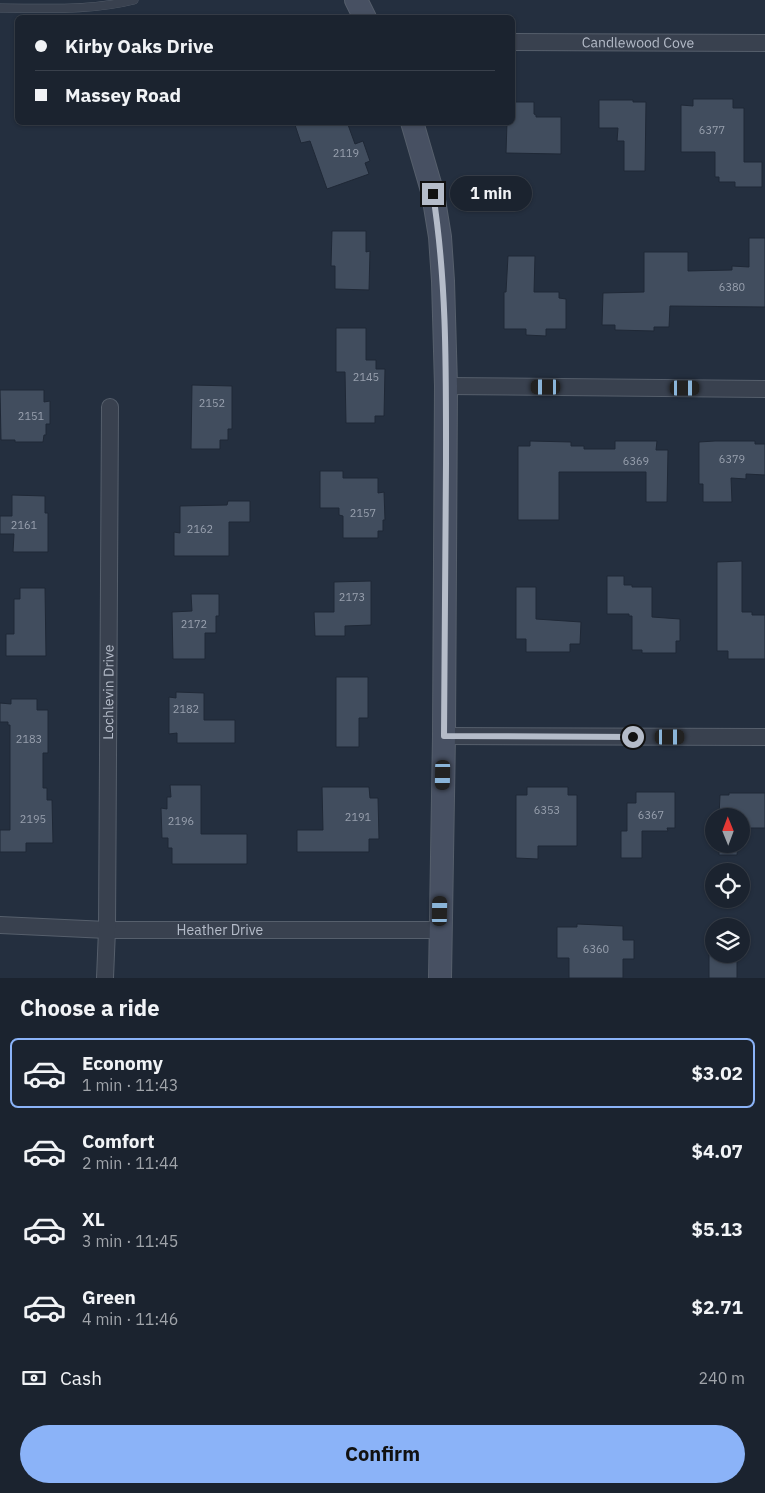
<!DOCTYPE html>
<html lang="en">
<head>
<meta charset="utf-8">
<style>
	:root { --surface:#1b232f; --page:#282f3b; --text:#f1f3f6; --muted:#a0a4aa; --line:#39404b; --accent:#8bb3f8 }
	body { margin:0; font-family:"IBM Plex Sans",sans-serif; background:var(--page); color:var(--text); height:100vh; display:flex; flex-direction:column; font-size:19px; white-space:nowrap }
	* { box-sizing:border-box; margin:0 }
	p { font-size:16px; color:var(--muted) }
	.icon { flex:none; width:28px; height:28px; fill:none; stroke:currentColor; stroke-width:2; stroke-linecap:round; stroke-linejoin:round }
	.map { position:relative; height:978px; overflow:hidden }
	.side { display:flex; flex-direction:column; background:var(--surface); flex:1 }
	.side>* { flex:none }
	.banner { position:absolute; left:15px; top:15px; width:500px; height:110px; border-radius:8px; box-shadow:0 1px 4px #0004,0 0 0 1px var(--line); display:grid; align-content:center; height:110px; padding:0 20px; background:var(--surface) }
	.needle { width:32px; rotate:359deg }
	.fabs { position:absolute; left:705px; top:808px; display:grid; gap:10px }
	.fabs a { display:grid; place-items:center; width:45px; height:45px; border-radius:50%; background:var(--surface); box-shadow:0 1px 4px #0004,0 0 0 1px var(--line); font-size:25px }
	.end { position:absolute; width:22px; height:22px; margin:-11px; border:6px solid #b5bcc9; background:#111; box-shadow:0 0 0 2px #111 }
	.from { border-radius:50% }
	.bubble { position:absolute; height:35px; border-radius:18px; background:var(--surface); box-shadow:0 1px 4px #0004,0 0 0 1px var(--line); font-size:16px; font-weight:700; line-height:35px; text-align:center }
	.car { position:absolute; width:15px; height:30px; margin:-15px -8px; border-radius:6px; box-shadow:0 0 4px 1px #0007; background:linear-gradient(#222 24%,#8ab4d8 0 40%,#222 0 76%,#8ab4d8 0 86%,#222 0) }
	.banner b { display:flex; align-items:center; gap:18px; height:48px; font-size:19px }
	.banner b+b { border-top:1px solid var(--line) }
	.banner i { width:12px; height:12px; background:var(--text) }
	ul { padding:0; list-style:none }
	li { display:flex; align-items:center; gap:15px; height:70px; margin:0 10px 8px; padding:0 10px; border:2px solid transparent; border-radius:8px }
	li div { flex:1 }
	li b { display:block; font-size:19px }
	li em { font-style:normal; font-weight:700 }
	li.current { border-color:var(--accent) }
	li>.icon { width:45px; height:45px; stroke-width:1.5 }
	h2 { padding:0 20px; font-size:22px; line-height:60px }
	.pay { display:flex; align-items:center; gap:12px; height:55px; padding:0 20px; font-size:19px }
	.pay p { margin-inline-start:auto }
	.action { display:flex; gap:10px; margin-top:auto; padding:10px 20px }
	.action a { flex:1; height:58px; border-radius:30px; background:var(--accent); color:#111; font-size:20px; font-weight:700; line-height:58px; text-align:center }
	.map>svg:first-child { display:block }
</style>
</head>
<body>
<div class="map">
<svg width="765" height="978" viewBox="0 0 765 978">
	<rect width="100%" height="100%" fill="#242f3f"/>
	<!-- building -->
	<g fill="#414d5e" stroke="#1f2836">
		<path d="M693 99H733V108H744V162H762V187H735V182H719V177H715V152H681V105L693 106Z"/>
		<path d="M599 100H633V102H646L645 171H624V141H617L618 128H599Z"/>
		<path d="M512 102H534V114L536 115V117H561V154L506 153 507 122H512Z"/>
		<path d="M294 122H347L355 144 363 141 370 161 365 163 369 174 327 189 310 141 301 143Z"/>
		<path d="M332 231H366V252L370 251 369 290 335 289V266H331Z"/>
		<path d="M749 238H765V307L670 306 669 327H654V331L615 330V325H602L603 293 644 292V252H688V271L732 270V266L749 267Z"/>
		<path d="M508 256H535L534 292H559V298L566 299V329H546V336L526 335V329H504V292H506Z"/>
		<path d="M336 328H366V360H376V369H385L384 416H375V423H346L345 372H336Z"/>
		<path d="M192 385 232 386V429H228V440H220V449H191Z"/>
		<path d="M0 390H44V402L50 401V424H46V435H44L43 442H15V440H1Z"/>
		<path d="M530 441 571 442V446H584V449H615V441H657L656 450H668L667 502H646V472H559V520H518V446H530Z"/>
		<path d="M715 441H755V444H765V475L746 474V479L731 478 732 502H703V484H699V442Z"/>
		<path d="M320 471H343V478H378V493L384 492 385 520H383V531H378V538H343V516L339 515V508H320Z"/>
		<path d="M12 495 45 496V513H48V552H13L14 534H0V516H12Z"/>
		<path d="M228 501H250V522H229V556H174V532L180 533V506L227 505Z"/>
		<path d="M742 561V612H752V615H765V659H728V651H717V562Z"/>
		<path d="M607 576H624V585H632V587H652V617L680 619V641H676V653H642V650H632V616H629V614H607Z"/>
		<path d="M371 581V625L345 626V636H315L314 612H334V582Z"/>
		<path d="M516 587H536V619L581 622 580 644H570V652H526V639H516Z"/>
		<path d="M20 588H45L46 656H6V634H14V599H20Z"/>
		<path d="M191 594H219V616H216V633H205V659H173L172 612 192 611Z"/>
		<path d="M336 677H368V718H359V747H336Z"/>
		<path d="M176 692 204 693V720H235V743H177V733L169 734V697L176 698Z"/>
		<path d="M11 699H37V710H48V753H43V788H47V800H52L53 843H26V852H0V830H10V725H8V722H0V703L11 704Z"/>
		<path d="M170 785H201V834H247V864H172V848H168V838H162L161 808 167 809V797H171Z"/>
		<path d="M322 787H369L370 798H378L379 839H369V852H297V830H323Z"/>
		<path d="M527 787H568V795H577V846H538V859L516 858V795H527Z"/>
		<path d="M636 792H675V828H667L668 831H642V858H621V831H627V803H636Z"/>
		<path d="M729 793H765V828H741V816H719L720 795H729Z"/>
		<path d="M719 844H738L737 855H719Z"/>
		<path d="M577 924 623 926V940H634V959H623V978H569V958H557V927H577Z"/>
		<rect x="709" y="954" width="28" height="24"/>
	</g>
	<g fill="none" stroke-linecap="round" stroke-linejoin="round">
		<!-- lane casing -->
		<g stroke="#565f6c" stroke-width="9">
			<path id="lane" d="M0 8C45 8 90 11 134 0"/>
		</g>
		<!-- street casing -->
		<g stroke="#565f6c" stroke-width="18">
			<g id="street">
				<path id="s1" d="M512 42 765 43"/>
				<path d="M446 386 765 389"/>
				<path d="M444 736 765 737"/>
				<path id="s2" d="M0 925 107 930H440"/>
				<path id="s3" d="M105 978 107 930 110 407"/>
			</g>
		</g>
		<!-- secondary casing -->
		<g stroke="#565f6c" stroke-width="24">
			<g id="secondary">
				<path d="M356 0 365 18"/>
				<path d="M412 122 433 194 440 237 443 281 446 386 444 736 440 978"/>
			</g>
		</g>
		<!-- lane -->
		<use href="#lane" stroke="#39414f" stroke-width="8"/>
		<!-- street -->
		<use href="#street" stroke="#39414f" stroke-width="16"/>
		<!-- secondary -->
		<use href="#secondary" stroke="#475062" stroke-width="22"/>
	</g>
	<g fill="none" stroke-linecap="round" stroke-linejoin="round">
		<!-- route -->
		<path stroke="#b5bcc9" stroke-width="6" d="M433 194C447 283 446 373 446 463 445 554 444 645 444 736L633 737"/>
	</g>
	<g text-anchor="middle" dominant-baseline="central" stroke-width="4" stroke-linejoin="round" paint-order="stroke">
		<!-- number labels -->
		<g font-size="11" fill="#98a0ae">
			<text x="712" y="130">6377</text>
			<text x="346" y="153">2119</text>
			<text x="732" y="287">6380</text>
			<text x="366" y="377">2145</text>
			<text x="212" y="403">2152</text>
			<text x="31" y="416">2151</text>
			<text x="732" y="459">6379</text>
			<text x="636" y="461">6369</text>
			<text x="363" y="513">2157</text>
			<text x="24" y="525">2161</text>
			<text x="200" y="529">2162</text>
			<text x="352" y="597">2173</text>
			<text x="194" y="624">2172</text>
			<text x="186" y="709">2182</text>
			<text x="29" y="739">2183</text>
			<text x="547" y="810">6353</text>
			<text x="651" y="815">6367</text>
			<text x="358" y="817">2191</text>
			<text x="33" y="819">2195</text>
			<text x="181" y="821">2196</text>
			<text x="596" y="949">6360</text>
		</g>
		<!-- street labels -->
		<g font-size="14" fill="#b5bcc9" stroke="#1d2634">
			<text stroke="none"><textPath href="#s1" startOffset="126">Candlewood Cove</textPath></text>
			<text stroke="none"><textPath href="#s3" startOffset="286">Lochlevin Drive</textPath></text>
			<text stroke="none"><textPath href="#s2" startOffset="220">Heather Drive</textPath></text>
		</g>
	</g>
</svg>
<div class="fabs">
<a><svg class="needle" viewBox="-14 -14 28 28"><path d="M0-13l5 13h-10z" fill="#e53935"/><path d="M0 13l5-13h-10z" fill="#a0a4aa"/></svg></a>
<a><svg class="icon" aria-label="locate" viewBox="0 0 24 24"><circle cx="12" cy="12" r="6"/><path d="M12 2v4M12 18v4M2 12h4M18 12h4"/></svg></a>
<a><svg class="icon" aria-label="layers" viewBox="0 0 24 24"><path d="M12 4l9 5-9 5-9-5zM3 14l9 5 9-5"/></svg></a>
</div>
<i class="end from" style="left:633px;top:737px"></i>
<i class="end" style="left:433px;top:194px"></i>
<div class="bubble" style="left:450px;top:176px;width:82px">1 min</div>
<i class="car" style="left:546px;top:387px;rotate:270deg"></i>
<i class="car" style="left:685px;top:388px;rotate:90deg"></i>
<i class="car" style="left:670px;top:737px;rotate:90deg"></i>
<i class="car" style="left:443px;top:775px;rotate:181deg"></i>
<i class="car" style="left:440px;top:911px;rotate:1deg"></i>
<div class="banner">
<b><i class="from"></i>Kirby Oaks Drive</b>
<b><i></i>Massey Road</b>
</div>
</div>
<section class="side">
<h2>Choose a ride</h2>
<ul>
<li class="current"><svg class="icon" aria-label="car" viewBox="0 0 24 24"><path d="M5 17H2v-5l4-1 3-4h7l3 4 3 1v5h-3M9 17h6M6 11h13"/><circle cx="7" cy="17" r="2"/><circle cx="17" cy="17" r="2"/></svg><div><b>Economy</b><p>1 min · 11:43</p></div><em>$3.02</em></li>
<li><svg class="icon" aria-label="car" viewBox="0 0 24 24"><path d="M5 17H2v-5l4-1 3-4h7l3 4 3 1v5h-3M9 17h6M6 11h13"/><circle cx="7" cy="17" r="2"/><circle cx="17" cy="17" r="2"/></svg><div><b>Comfort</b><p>2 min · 11:44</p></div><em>$4.07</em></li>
<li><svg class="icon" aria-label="car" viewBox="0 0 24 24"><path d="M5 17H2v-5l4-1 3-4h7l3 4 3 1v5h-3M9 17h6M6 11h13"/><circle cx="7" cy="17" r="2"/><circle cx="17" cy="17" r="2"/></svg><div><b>XL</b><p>3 min · 11:45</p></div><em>$5.13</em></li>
<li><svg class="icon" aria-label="car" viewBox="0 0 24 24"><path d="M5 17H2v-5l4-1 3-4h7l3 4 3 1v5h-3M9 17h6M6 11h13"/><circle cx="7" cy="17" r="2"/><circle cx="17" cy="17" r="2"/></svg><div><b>Green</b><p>4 min · 11:46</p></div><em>$2.71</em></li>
</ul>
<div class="pay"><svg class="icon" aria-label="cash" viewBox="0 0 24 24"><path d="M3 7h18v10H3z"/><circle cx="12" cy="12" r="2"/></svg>Cash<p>240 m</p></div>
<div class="action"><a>Confirm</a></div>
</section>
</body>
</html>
